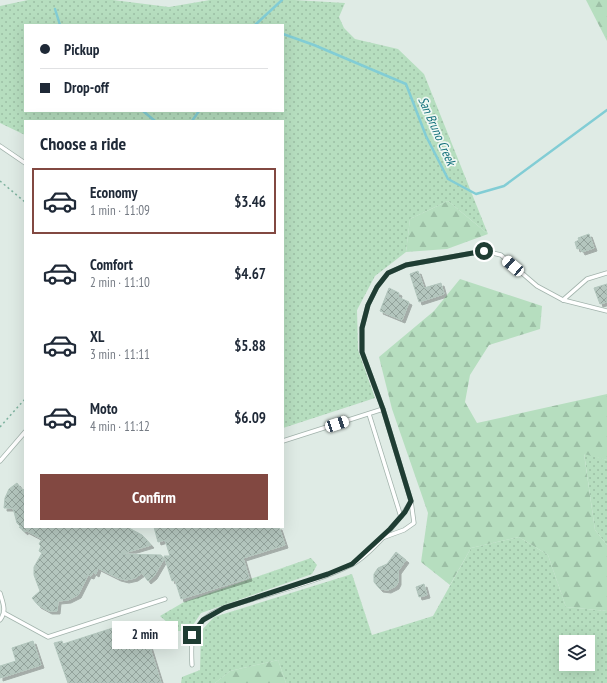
<!DOCTYPE html>
<html lang="en">
<head>
<meta charset="utf-8">
<style>
	:root { --surface:#fff; --page:#f2f2f3; --text:#1f2937; --muted:#747a83; --line:#e0e1e3; --accent:#824841 }
	body { margin:0; font-family:"PT Sans Narrow",sans-serif; background:var(--page); color:var(--text); height:100vh; display:flex; flex-direction:column; font-size:15px; white-space:nowrap }
	* { box-sizing:border-box; margin:0 }
	p { font-size:13px; color:var(--muted) }
	.icon { flex:none; width:22px; height:22px; fill:none; stroke:currentColor; stroke-width:2; stroke-linecap:round; stroke-linejoin:round }
	.map { position:relative; flex:1; overflow:hidden }
	.sheet { position:absolute; left:24px; top:120px; width:260px; height:408px; display:flex; flex-direction:column; background:var(--surface); border-radius:0px; box-shadow:0 4px 16px #0002 }
	.sheet>* { flex:none }
	.guide { position:absolute; left:24px; top:24px; width:260px; height:88px; border-radius:0px; box-shadow:0 4px 16px #0002; display:grid; align-content:center; height:88px; padding:0 16px; background:var(--surface) }
	.buttons { position:absolute; left:559px; top:635px; display:grid; gap:8px }
	.buttons a { display:grid; place-items:center; width:36px; height:36px; border-radius:0px; background:var(--surface); box-shadow:0 4px 16px #0002; font-size:20px }
	.end { position:absolute; width:18px; height:18px; margin:-9px; border:5px solid #1f3d33; background:#fff; box-shadow:0 0 0 2px #fff }
	.from { border-radius:50% }
	.bubble { position:absolute; height:28px; border-radius:0px; background:var(--surface); box-shadow:0 4px 16px #0002; font-size:13px; font-weight:700; line-height:28px; text-align:center }
	.car { position:absolute; width:12px; height:24px; margin:-12px -6px; border-radius:5px; box-shadow:0 0 3px 1px #0007; background:linear-gradient(#fff 24%,#345 0 40%,#fff 0 76%,#345 0 86%,#fff 0) }
	.guide b { display:flex; align-items:center; gap:14px; height:38px; font-size:15px }
	.guide b+b { border-top:1px solid var(--line) }
	.guide i { width:10px; height:10px; background:var(--text) }
	ul { padding:0; list-style:none }
	li { display:flex; align-items:center; gap:12px; height:66px; margin:0 8px 6px; padding:0 8px; border:2px solid transparent; border-radius:0px }
	li div { flex:1 }
	li b { display:block; font-size:15px }
	li em { font-style:normal; font-weight:700 }
	li.current { border-color:var(--accent) }
	li>.icon { width:36px; height:36px; stroke-width:1.5 }
	h2 { padding:0 16px; font-size:18px; line-height:48px }
	.action { display:flex; gap:8px; margin-top:auto; padding:8px 16px }
	.action a { flex:1; height:46px; border-radius:0px; background:var(--accent); color:#fff; font-size:16px; font-weight:700; line-height:46px; text-align:center }
	.map>svg:first-child { display:block }
</style>
</head>
<body>
<div class="map">
<svg width="607" height="683" viewBox="0 0 607 683">
	<defs>
		<pattern id="grass-dots" width="8" height="8" patternUnits="userSpaceOnUse"><rect width="8" height="8" fill="#b6debf"/><path d="M2 2h.1M6 6h.1" fill="none" stroke="#9cbfa5" stroke-width="1.8" stroke-linecap="round"/></pattern>
		<pattern id="forest-firs" width="22" height="20" patternUnits="userSpaceOnUse"><rect width="22" height="20" fill="#b6debf"/><path d="M5 1l3.5 6h-7zM16 11l3.5 6h-7z" fill="#9cbfa5"/></pattern>
		<pattern id="building-cross-hatch" width="8" height="8" patternUnits="userSpaceOnUse"><rect width="8" height="8" fill="#b4c6be"/><path d="M0 0l8 8M0 8l8-8" fill="none" stroke="#92a29b"/></pattern>
		<filter id="shadow"><feDropShadow dx="3" dy="3" stdDeviation="0" flood-color="#0004"/></filter>
	</defs>
	<rect width="100%" height="100%" fill="#dfebe5"/>
	<!-- grass -->
	<g fill="url(#grass-dots)" fill-rule="evenodd">
		<path d="M28 0H113L169 7 210 0H294L345 3 339 17 344 28 355 39 398 49 424 74 488 234 448 201 410 219 406 252 375 276 357 310 358 350 375 398 283 428V121H25V135L0 123V6ZM25 25H283V111H25Z"/>
		<path d="M584 453 607 460V545L595 530Z"/>
		<path d="M519 537 548 555 566 607 607 611V683H286L278 660 230 671 215 683H181L182 677 200 670 201 631 214 617 352 574 372 635 433 616 471 548ZM566 642H588V664H566Z"/>
		<path d="M311 558 317 565 312 574 201 613 189 631H177L160 616 184 602Z"/>
	</g>
	<!-- forest -->
	<g fill="url(#forest-firs)">
		<path d="M586 0H607V41Z"/>
		<path d="M448 201 488 234 447 249 406 252 410 219Z"/>
		<path d="M460 279 542 306 540 329 489 345 470 375 465 402 477 423 607 394V460L584 454 595 530 607 545V611L566 607 548 555 519 537 471 548 450 585 421 562 428 513 392 409 379 357 434 311Z"/>
		<path d="M278 660 286 683H215L230 671Z"/>
	</g>
	<g fill="none" stroke-linecap="round" stroke-linejoin="round">
		<!-- stream -->
		<g stroke="#82cdd5" stroke-width="2.5">
			<path d="M55 9 60 25"/>
			<path d="M255 25 282 0"/>
			<path d="M283 34 314 45 406 84 426 136 448 179 476 194 504 186 607 110"/>
			<path d="M143 111 155 121"/>
			<path d="M192 121 199 111"/>
		</g>
	</g>
	<!-- building -->
	<g fill="url(#building-cross-hatch)" stroke="#b1c5bc" filter="url(#shadow)">
		<path d="M589 234 594 248 582 252 580 248 577 249 575 242 579 240 578 238Z"/>
		<path d="M418 271 424 288 441 283 444 294 419 302 410 274Z"/>
		<path d="M607 284V302L600 304 594 288Z"/>
		<path d="M389 288 399 293 398 297 409 302 402 320 380 311Z"/>
		<path d="M17 483 22 490 25 489V527H127L142 535 151 545 121 554 161 555 164 559 154 576 148 581 142 573 135 578 126 580 118 578 98 568 96 574 93 572 91 576 88 575 78 595 68 600 58 601 57 611H49L38 605 32 598 40 591 34 575V567L42 553 39 551 41 546 39 544 42 539 25 530V532L19 527H21L17 523 13 508H4L5 498 9 489Z"/>
		<path d="M154 527H279L285 545 243 558 249 578 181 599 175 580 172 581 164 556H170L165 540 158 542Z"/>
		<path d="M396 552 406 560 398 571V582L396 586 388 590 380 589 374 582V574L378 568 387 564Z"/>
		<path d="M424 584 427 595 419 597 416 587Z"/>
		<path d="M142 622 161 683H68L54 643 62 641 63 644 122 625 123 628Z"/>
		<path d="M33 641 41 665 0 678V666L16 661 12 648Z"/>
	</g>
	<g fill="none" stroke-linecap="round" stroke-linejoin="round">
		<!-- lane casing -->
		<g stroke="#a2b3ac" stroke-width="5">
			<g id="lane">
				<path d="M0 146 25 163"/>
				<path d="M563 300 587 279 607 273"/>
				<path d="M369 414 401 517"/>
				<path d="M283 441 383 409 362 352V328L368 305 377 287 388 273 406 265 484 251 501 255 537 286 563 300 607 311"/>
				<path d="M0 461 25 432"/>
				<path d="M382 538 404 530 414 523 411 501"/>
				<path d="M0 593C3 603 7 611 0 620"/>
				<path d="M4 613 48 637 165 599"/>
				<path d="M192 665C191 648 190 633 203 620 216 608 237 604 253 599 285 589 321 580 351 565 369 556 402 518 411 501L383 409"/>
			</g>
		</g>
		<!-- path -->
		<g stroke="#7db19e" stroke-width="1.5" stroke-dasharray="2 3" stroke-linecap="butt">
			<path d="M0 181 25 202"/>
			<path d="M0 427 25 399"/>
		</g>
		<!-- lane -->
		<use href="#lane" stroke="#fff" stroke-width="3.5"/>
	</g>
	<g fill="none" stroke-linecap="round" stroke-linejoin="round">
		<!-- route -->
		<path stroke="#1f3d33" stroke-width="5" d="M192 635 203 620 224 608 328 574 352 564 390 529 405 512 411 501 383 409 362 352V328L368 305 377 287 388 273 406 265 484 251"/>
	</g>
	<g text-anchor="middle" dominant-baseline="central" stroke-width="3.5" stroke-linejoin="round" paint-order="stroke">
		<!-- water labels -->
		<g font-size="13" font-style="italic" fill="#15717c" stroke="#eff8f3">
			<text transform="translate(437 131) rotate(66)">San Bruno Creek</text>
		</g>
	</g>
</svg>
<div class="buttons">
<a><svg class="icon" aria-label="layers" viewBox="0 0 24 24"><path d="M12 4l9 5-9 5-9-5zM3 14l9 5 9-5"/></svg></a>
</div>
<i class="end from" style="left:484px;top:251px"></i>
<i class="end" style="left:192px;top:635px"></i>
<div class="bubble" style="left:112px;top:621px;width:66px">2 min</div>
<i class="car" style="left:513px;top:266px;rotate:311deg"></i>
<i class="car" style="left:337px;top:424px;rotate:72deg"></i>
<div class="guide">
<b><i class="from"></i>Pickup</b>
<b><i></i>Drop-off</b>
</div>
<section class="sheet">
<h2>Choose a ride</h2>
<ul>
<li class="current"><svg class="icon" aria-label="car" viewBox="0 0 24 24"><path d="M5 17H2v-5l4-1 3-4h7l3 4 3 1v5h-3M9 17h6M6 11h13"/><circle cx="7" cy="17" r="2"/><circle cx="17" cy="17" r="2"/></svg><div><b>Economy</b><p>1 min · 11:09</p></div><em>$3.46</em></li>
<li><svg class="icon" aria-label="car" viewBox="0 0 24 24"><path d="M5 17H2v-5l4-1 3-4h7l3 4 3 1v5h-3M9 17h6M6 11h13"/><circle cx="7" cy="17" r="2"/><circle cx="17" cy="17" r="2"/></svg><div><b>Comfort</b><p>2 min · 11:10</p></div><em>$4.67</em></li>
<li><svg class="icon" aria-label="car" viewBox="0 0 24 24"><path d="M5 17H2v-5l4-1 3-4h7l3 4 3 1v5h-3M9 17h6M6 11h13"/><circle cx="7" cy="17" r="2"/><circle cx="17" cy="17" r="2"/></svg><div><b>XL</b><p>3 min · 11:11</p></div><em>$5.88</em></li>
<li><svg class="icon" aria-label="car" viewBox="0 0 24 24"><path d="M5 17H2v-5l4-1 3-4h7l3 4 3 1v5h-3M9 17h6M6 11h13"/><circle cx="7" cy="17" r="2"/><circle cx="17" cy="17" r="2"/></svg><div><b>Moto</b><p>4 min · 11:12</p></div><em>$6.09</em></li>
</ul>
<div class="action"><a>Confirm</a></div>
</section>
</div>
</body>
</html>
